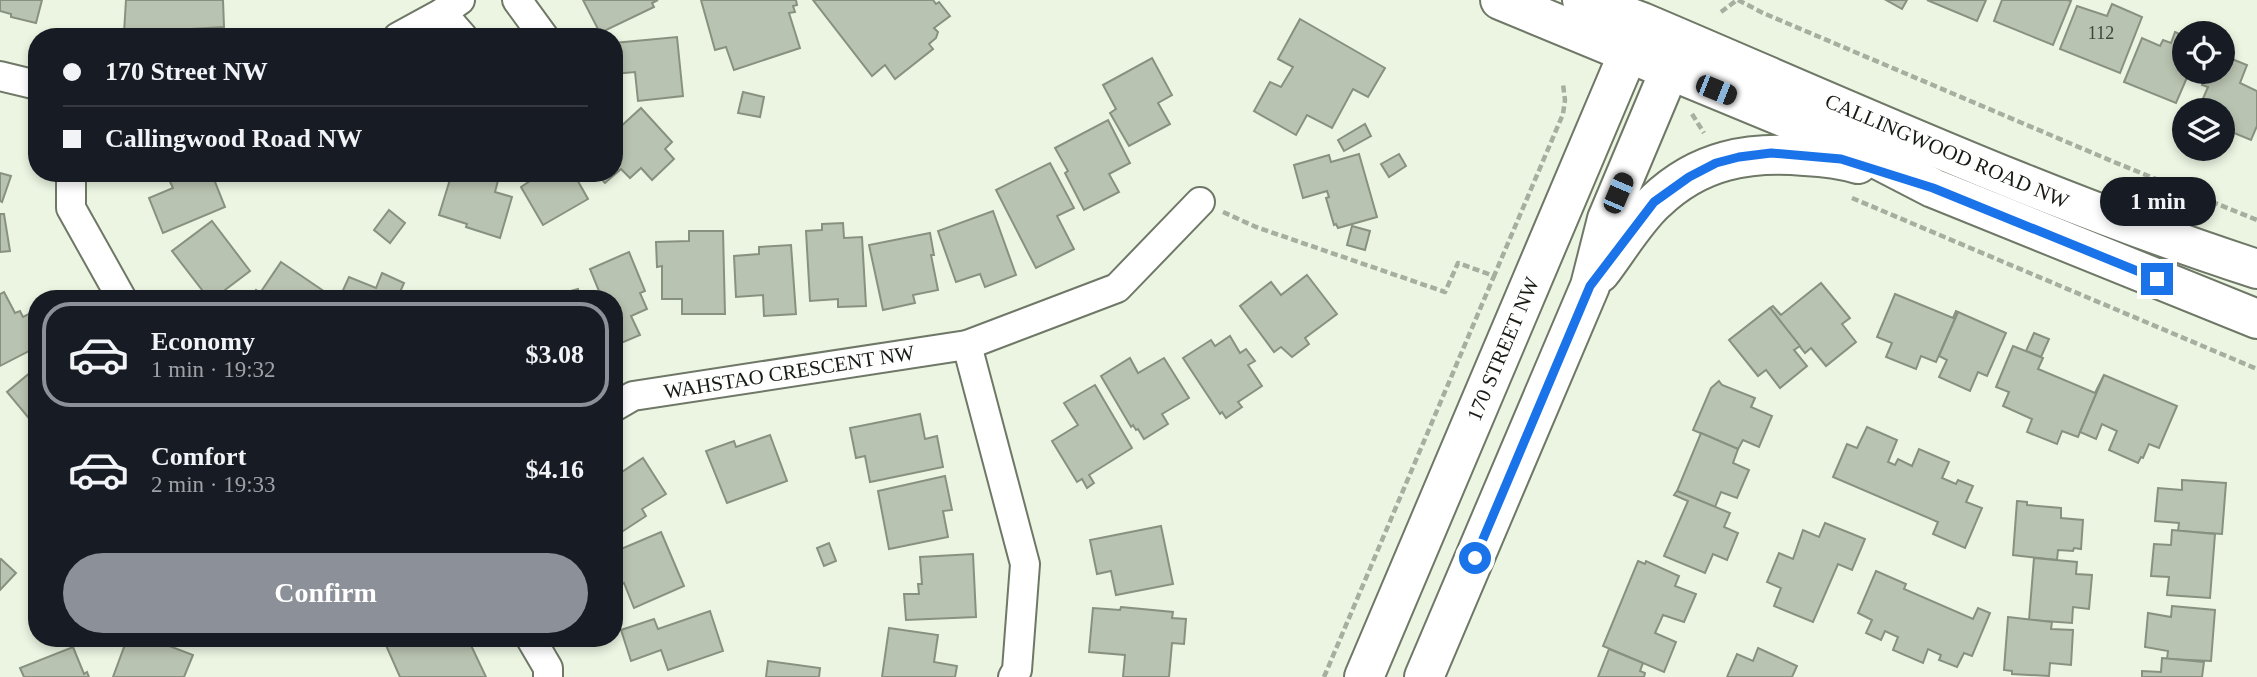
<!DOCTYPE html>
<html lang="en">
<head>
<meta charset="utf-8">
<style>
	:root { --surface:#171b24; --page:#20242c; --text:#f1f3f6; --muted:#9ea1a6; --line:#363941; --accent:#8c9099 }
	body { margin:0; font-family:Georgia,serif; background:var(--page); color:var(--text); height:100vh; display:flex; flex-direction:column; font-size:26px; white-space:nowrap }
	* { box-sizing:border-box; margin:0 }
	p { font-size:23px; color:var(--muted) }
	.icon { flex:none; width:38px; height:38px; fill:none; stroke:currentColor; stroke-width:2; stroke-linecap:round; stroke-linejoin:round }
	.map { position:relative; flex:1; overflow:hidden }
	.drawer { position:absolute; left:28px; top:290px; width:595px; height:357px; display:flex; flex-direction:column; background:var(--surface); border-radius:28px; box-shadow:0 4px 10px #0003 }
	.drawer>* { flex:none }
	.banner { position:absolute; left:28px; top:28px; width:595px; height:154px; border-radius:28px; box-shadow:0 4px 10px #0003; display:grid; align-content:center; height:154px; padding:0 35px; background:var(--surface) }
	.controls { position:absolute; left:2172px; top:21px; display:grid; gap:14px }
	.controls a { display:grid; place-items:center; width:63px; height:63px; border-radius:50%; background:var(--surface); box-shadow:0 4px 10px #0003; font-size:35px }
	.end { position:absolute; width:32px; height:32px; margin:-16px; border:9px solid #1a73e8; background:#fff; box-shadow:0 0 0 4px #fff }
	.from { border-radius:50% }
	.bubble { position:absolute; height:49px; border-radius:24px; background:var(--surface); box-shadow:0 4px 10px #0003; font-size:23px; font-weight:700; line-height:49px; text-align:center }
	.car { position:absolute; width:21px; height:42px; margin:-21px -10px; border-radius:9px; box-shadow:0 0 5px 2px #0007; background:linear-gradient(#222 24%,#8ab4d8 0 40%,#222 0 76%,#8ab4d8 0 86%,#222 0) }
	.banner b { display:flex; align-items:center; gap:24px; height:66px; font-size:26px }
	.banner b+b { border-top:2px solid var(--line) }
	.banner i { width:18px; height:18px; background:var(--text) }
	ul { padding:12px 0 0; list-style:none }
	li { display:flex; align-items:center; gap:21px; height:105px; margin:0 14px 10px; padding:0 21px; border:4px solid transparent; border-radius:28px }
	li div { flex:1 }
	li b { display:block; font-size:26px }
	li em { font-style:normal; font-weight:700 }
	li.active { border-color:var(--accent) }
	li>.icon { width:63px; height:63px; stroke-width:1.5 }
	.button { display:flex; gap:14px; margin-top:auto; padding:14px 35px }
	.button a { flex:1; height:80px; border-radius:42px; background:var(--accent); color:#fff; font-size:28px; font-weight:700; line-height:80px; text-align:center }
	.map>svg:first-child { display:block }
</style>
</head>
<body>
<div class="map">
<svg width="2257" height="677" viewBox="0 0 2257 677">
	<rect width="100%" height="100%" fill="#ebf5e2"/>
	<!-- building -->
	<g fill="#b9c3b1" stroke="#88917f" stroke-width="2">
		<path d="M0 0H42L36 23 11 17V14L0 11Z"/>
		<path d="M126 0H223L224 27 124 33Z"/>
		<path d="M583 0H658L652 3 654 7 600 33Z"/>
		<path d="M701 0H796L797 5 793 6 795 12 789 13 800 48 734 70 726 47 715 50Z"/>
		<path d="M813 0H933L936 4 939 2 950 16 934 28 938 32 936 38 929 44 933 49 895 79 885 65 872 76Z"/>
		<path d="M1886 0H1907L1902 9Z"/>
		<path d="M1927 0H1986L1977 21Z"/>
		<path d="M2002 0H2067L2071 1 2053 45 1994 21Z"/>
		<path d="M2112 4 2142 17 2120 73 2060 49 2077 6 2107 16Z"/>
		<path d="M1300 19 1385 68 1368 97 1353 89 1332 128 1307 115 1296 135 1254 111 1270 82 1281 87 1293 67 1278 59Z"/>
		<path d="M2175 32 2184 36V72H2195L2193 77 2188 75 2176 103 2124 82 2142 38 2160 46 2163 40 2171 43Z"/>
		<path d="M677 37 683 96 638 101 635 72 614 74V43Z"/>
		<path d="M2222 55 2247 65 2240 83 2257 91V126L2251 140 2222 128V110H2198L2208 87 2202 85 2207 72H2222Z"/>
		<path d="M1152 58 1172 95 1158 103 1170 124 1129 146 1110 113 1116 109 1103 85Z"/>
		<path d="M743 92 764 97 760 117 738 113Z"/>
		<path d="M641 108 672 142 665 149 674 159 652 180 641 168 630 178 621 169 605 183 597 175 614 173V124L618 129Z"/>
		<path d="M1108 120 1130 163 1109 174 1119 192 1084 210 1065 173 1068 171 1055 148Z"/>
		<path d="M1365 124 1371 136 1344 151 1338 140Z"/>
		<path d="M1359 154 1377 217 1338 228 1336 224 1334 225 1326 198 1329 197 1327 191 1303 198 1294 165 1329 155 1331 162Z"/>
		<path d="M1399 154 1406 166 1389 177 1381 164Z"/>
		<path d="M1050 163 1074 208 1057 216 1074 249 1036 268 996 190Z"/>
		<path d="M0 173 11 176 2 202 0 201Z"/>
		<path d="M166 173H206L209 179 213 177 225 207 163 233 149 198 173 188Z"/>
		<path d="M452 173H500L495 192 512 197 500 238 466 227 467 224 439 215Z"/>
		<path d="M542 173H579L575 176 588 199 543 225 521 187Z"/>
		<path d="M389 210 405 223 390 243 374 230Z"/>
		<path d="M993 211 1016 275 985 287 980 274 956 282 938 231Z"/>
		<path d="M0 214H4L10 251 0 252Z"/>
		<path d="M212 221 250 271 213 299H209L172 251Z"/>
		<path d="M843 223 844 238 862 237 866 306 838 307V299L810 301 806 231 822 230V224Z"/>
		<path d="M1352 226 1370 231 1365 250 1347 245Z"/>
		<path d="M689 231H723L725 314H682V299H662V266L657 267 656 242 689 241Z"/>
		<path d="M930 233 934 255H931L938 290 913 295 915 303 883 310 869 245Z"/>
		<path d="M791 245 796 314 764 316 763 295 736 297 734 256 759 254V247Z"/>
		<path d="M629 252 645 291 640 293 647 309 631 316 640 335 614 346V299H593L591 295 599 291 590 269Z"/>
		<path d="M281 262 328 294 324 299H249L256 290 260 293Z"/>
		<path d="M382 273 404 283 397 299H339L349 277 376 288Z"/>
		<path d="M1307 275 1337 314 1305 338 1309 344 1292 357 1281 347 1274 352 1240 306 1271 282 1281 295Z"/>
		<path d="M1821 283 1850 318 1842 324 1856 342 1826 366 1811 348 1805 353 1770 308 1773 306 1781 315Z"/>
		<path d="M578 289 581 299H541Z"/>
		<path d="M4 292 15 313 20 311 23 317 37 310V347L0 366V294Z"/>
		<path d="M1895 294 1953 318 1956 311 1958 312 1936 362 1921 356 1916 369 1886 357 1892 343 1877 337Z"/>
		<path d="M1770 308 1800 346 1794 350 1807 366 1780 388 1766 370 1758 376 1729 340Z"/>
		<path d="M1958 312 2006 333 1987 376 1978 372 1970 391 1939 377 1947 360 1939 356Z"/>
		<path d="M2034 333 2049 339 2041 357 2026 351Z"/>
		<path d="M1230 336 1240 353 1246 349 1255 361 1248 365 1262 386 1238 402 1242 407 1226 418 1222 412 1220 414 1183 358 1211 340 1215 346Z"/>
		<path d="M2013 346 2043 358 2038 369 2095 393 2104 375 2078 437 2062 431 2057 444 2027 432 2032 419 2003 406 2009 392 1996 387Z"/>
		<path d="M1130 358 1138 373 1164 358 1189 398 1162 414 1168 424 1144 439 1138 429 1136 430 1133 425 1131 427 1101 376Z"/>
		<path d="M37 367V428L7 392Z"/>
		<path d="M2104 375 2177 406 2159 448 2149 444 2143 458 2141 457 2138 463 2109 450 2117 431 2102 424 2096 439 2080 432Z"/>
		<path d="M1719 381 1722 385 1755 398 1751 407 1772 416 1759 447 1743 440 1738 449 1693 430 1711 388Z"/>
		<path d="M1095 385 1132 448 1089 475 1094 483 1087 488 1082 479 1077 482 1052 441 1078 425 1064 403Z"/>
		<path d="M920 414 925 439 937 436 943 467 870 482 865 456 856 458 850 428Z"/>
		<path d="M1867 427 1897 440 1888 462 1895 465 1898 459 1912 466 1919 449 1949 462 1942 478 1956 484 1958 480 1973 486 1966 502 1982 508 1965 548 1933 534 1938 522 1833 477 1847 444 1857 448Z"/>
		<path d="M1701 433 1738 449 1733 463 1749 470 1737 498 1721 492 1715 507 1677 491Z"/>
		<path d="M770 435 787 481 727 503 706 451 734 441 736 447Z"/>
		<path d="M643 458 666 494 642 509 646 516 614 537V481L618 478 616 476Z"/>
		<path d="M945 476 952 510 943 511 948 537 889 549 878 491Z"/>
		<path d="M2182 480 2226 483 2222 534 2178 531 2179 523 2155 521 2158 488 2182 490Z"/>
		<path d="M1677 491 1730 513 1724 527 1738 533 1727 560 1713 554 1705 573 1664 556 1688 501 1674 495Z"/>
		<path d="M2017 501 2027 502V505L2061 508V518L2083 520 2081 549 2074 548 2073 551 2058 550 2057 560 2013 555Z"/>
		<path d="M1825 523 1865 539 1852 570 1838 564 1813 622 1774 606 1781 588 1767 582 1779 553 1793 559 1803 530 1819 537Z"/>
		<path d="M1161 526 1173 584 1116 595 1111 571 1097 574 1090 540Z"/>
		<path d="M2172 530 2215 534 2210 598 2167 595 2169 577 2151 576 2154 544 2171 545Z"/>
		<path d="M661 532 684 586 634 608 624 583 614 588V552Z"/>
		<path d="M829 543 836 561 824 566 817 548Z"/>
		<path d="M973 554 976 617 906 620 904 594H919L918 584H922L920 557Z"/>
		<path d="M2034 558 2077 562 2076 574 2092 575 2089 609 2073 607 2072 623 2029 620Z"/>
		<path d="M1 559 16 573 0 590V560Z"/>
		<path d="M1638 561 1645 564 1646 561 1679 576 1675 586 1696 594 1684 622 1663 615 1655 633 1676 642 1664 672 1603 646Z"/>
		<path d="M1876 571 1906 584 1904 589 1973 619 1978 608 1990 613 1972 656 1964 653 1957 667 1939 660 1941 655 1928 649 1923 663 1893 650 1898 637 1885 631 1881 640 1866 633 1872 620 1858 613Z"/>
		<path d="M2172 606 2215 610 2211 661 2167 659 2168 651 2145 647 2148 613 2171 617Z"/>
		<path d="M1121 607 1173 612 1172 618 1186 619 1184 644 1172 643 1169 677H1123L1125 655 1089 652 1093 608 1120 610Z"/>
		<path d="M710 611 723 651 668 670 661 650 631 661 621 630 654 619 658 629Z"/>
		<path d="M2008 617 2052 622 2051 629 2073 630 2071 665 2050 663 2049 676 2012 674V671L2004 670Z"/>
		<path d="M889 628 938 635 934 662 957 666 955 677H882Z"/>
		<path d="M127 639H151L193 655 184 677H113Z"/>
		<path d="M394 639H468L486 677H400L385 643Z"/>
		<path d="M73 647 84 674 87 672 89 677H24L20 668Z"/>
		<path d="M1758 648 1797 666 1792 677H1727L1737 654 1753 661Z"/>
		<path d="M1609 649 1643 663 1640 671 1645 673 1644 677H1598Z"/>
		<path d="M2162 658 2204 662 2202 677H2142V671L2161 672Z"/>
		<path d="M768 661 820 668 819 677H766Z"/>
	</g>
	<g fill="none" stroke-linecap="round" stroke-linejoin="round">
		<!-- street casing -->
		<g stroke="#6f7867" stroke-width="32">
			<g id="street">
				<path d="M517 0 544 37"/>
				<path d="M442 13 463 37"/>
				<path d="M398 37 442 13 460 0"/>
				<path d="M0 76 37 85"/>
				<path d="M71 173V208L122 299"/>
				<path d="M967 345 1025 564 1017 670 1013 677"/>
				<path d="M614 407 633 396 967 345 1117 288 1200 202"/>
				<path d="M531 639 548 668V677"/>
			</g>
		</g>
		<!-- secondary casing -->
		<g stroke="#6f7867" stroke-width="42">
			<g id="secondary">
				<path d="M1500 0 1846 143 1933 188 2257 319"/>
				<path d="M1582 0 1642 22C1845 108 2047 201 2257 269"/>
				<path d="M1600 273C1617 251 1636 219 1656 201 1699 160 1748 151 1805 156 1824 157 1841 159 1858 164"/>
				<path d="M1364 677 1638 30"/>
				<path d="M1424 677 1590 286 1607 219 1679 48"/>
			</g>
		</g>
		<!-- path -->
		<g stroke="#a6ae9f" stroke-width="4.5" stroke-dasharray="7 3.5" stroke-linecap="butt">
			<path d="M1738 0 1763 13 2114 162 2257 220"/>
			<path d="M1721 12 1737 0"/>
			<path d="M1692 114 1704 133"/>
			<path d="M1852 198 2257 369"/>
			<path d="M1223 212 1256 227 1445 292 1458 263 1494 276 1563 114 1565 100 1563 84"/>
			<path d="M1324 677 1494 276"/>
		</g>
		<!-- street -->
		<use href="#street" stroke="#fff" stroke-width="28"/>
		<!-- secondary -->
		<use href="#secondary" stroke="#fff" stroke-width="38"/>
	</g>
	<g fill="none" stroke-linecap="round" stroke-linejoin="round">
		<!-- route -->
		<path stroke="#1a73e8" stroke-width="9" d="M1475 558 1590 286 1654 202 1689 177 1716 163 1739 157 1771 153 1841 159 1933 188 2157 279"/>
	</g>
	<g text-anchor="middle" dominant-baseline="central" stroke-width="5" stroke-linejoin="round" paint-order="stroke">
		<!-- number labels -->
		<g font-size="18" fill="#40453b">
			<text x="2101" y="33">112</text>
		</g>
		<!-- street labels -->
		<g font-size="21" fill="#171b14" stroke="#fff">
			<text transform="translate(1947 151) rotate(23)">CALLINGWOOD ROAD NW</text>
			<text transform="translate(1503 349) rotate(-67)">170 STREET NW</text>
			<text transform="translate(789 372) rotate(-9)">WAHSTAO CRESCENT NW</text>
		</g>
	</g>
</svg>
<div class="controls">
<a><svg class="icon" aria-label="locate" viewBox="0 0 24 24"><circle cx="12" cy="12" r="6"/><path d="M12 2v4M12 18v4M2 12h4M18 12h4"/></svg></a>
<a><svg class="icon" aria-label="layers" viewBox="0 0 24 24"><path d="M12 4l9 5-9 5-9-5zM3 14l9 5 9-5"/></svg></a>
</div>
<i class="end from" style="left:1475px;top:558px"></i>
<i class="end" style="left:2157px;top:279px"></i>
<div class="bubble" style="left:2100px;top:177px;width:116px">1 min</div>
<i class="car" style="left:1716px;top:90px;rotate:112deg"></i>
<i class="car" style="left:1618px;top:193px;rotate:23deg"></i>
<div class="banner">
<b><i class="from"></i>170 Street NW</b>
<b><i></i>Callingwood Road NW</b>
</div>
<section class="drawer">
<ul>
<li class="active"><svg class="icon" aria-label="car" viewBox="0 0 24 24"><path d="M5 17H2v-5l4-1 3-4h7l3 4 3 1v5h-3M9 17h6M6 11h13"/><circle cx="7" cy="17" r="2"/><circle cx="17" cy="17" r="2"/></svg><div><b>Economy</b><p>1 min · 19:32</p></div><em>$3.08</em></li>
<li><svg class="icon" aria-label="car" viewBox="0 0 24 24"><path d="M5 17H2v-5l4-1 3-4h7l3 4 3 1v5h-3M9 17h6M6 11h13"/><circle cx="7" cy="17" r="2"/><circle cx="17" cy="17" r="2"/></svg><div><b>Comfort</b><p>2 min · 19:33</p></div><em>$4.16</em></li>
</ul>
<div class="button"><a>Confirm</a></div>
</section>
</div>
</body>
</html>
